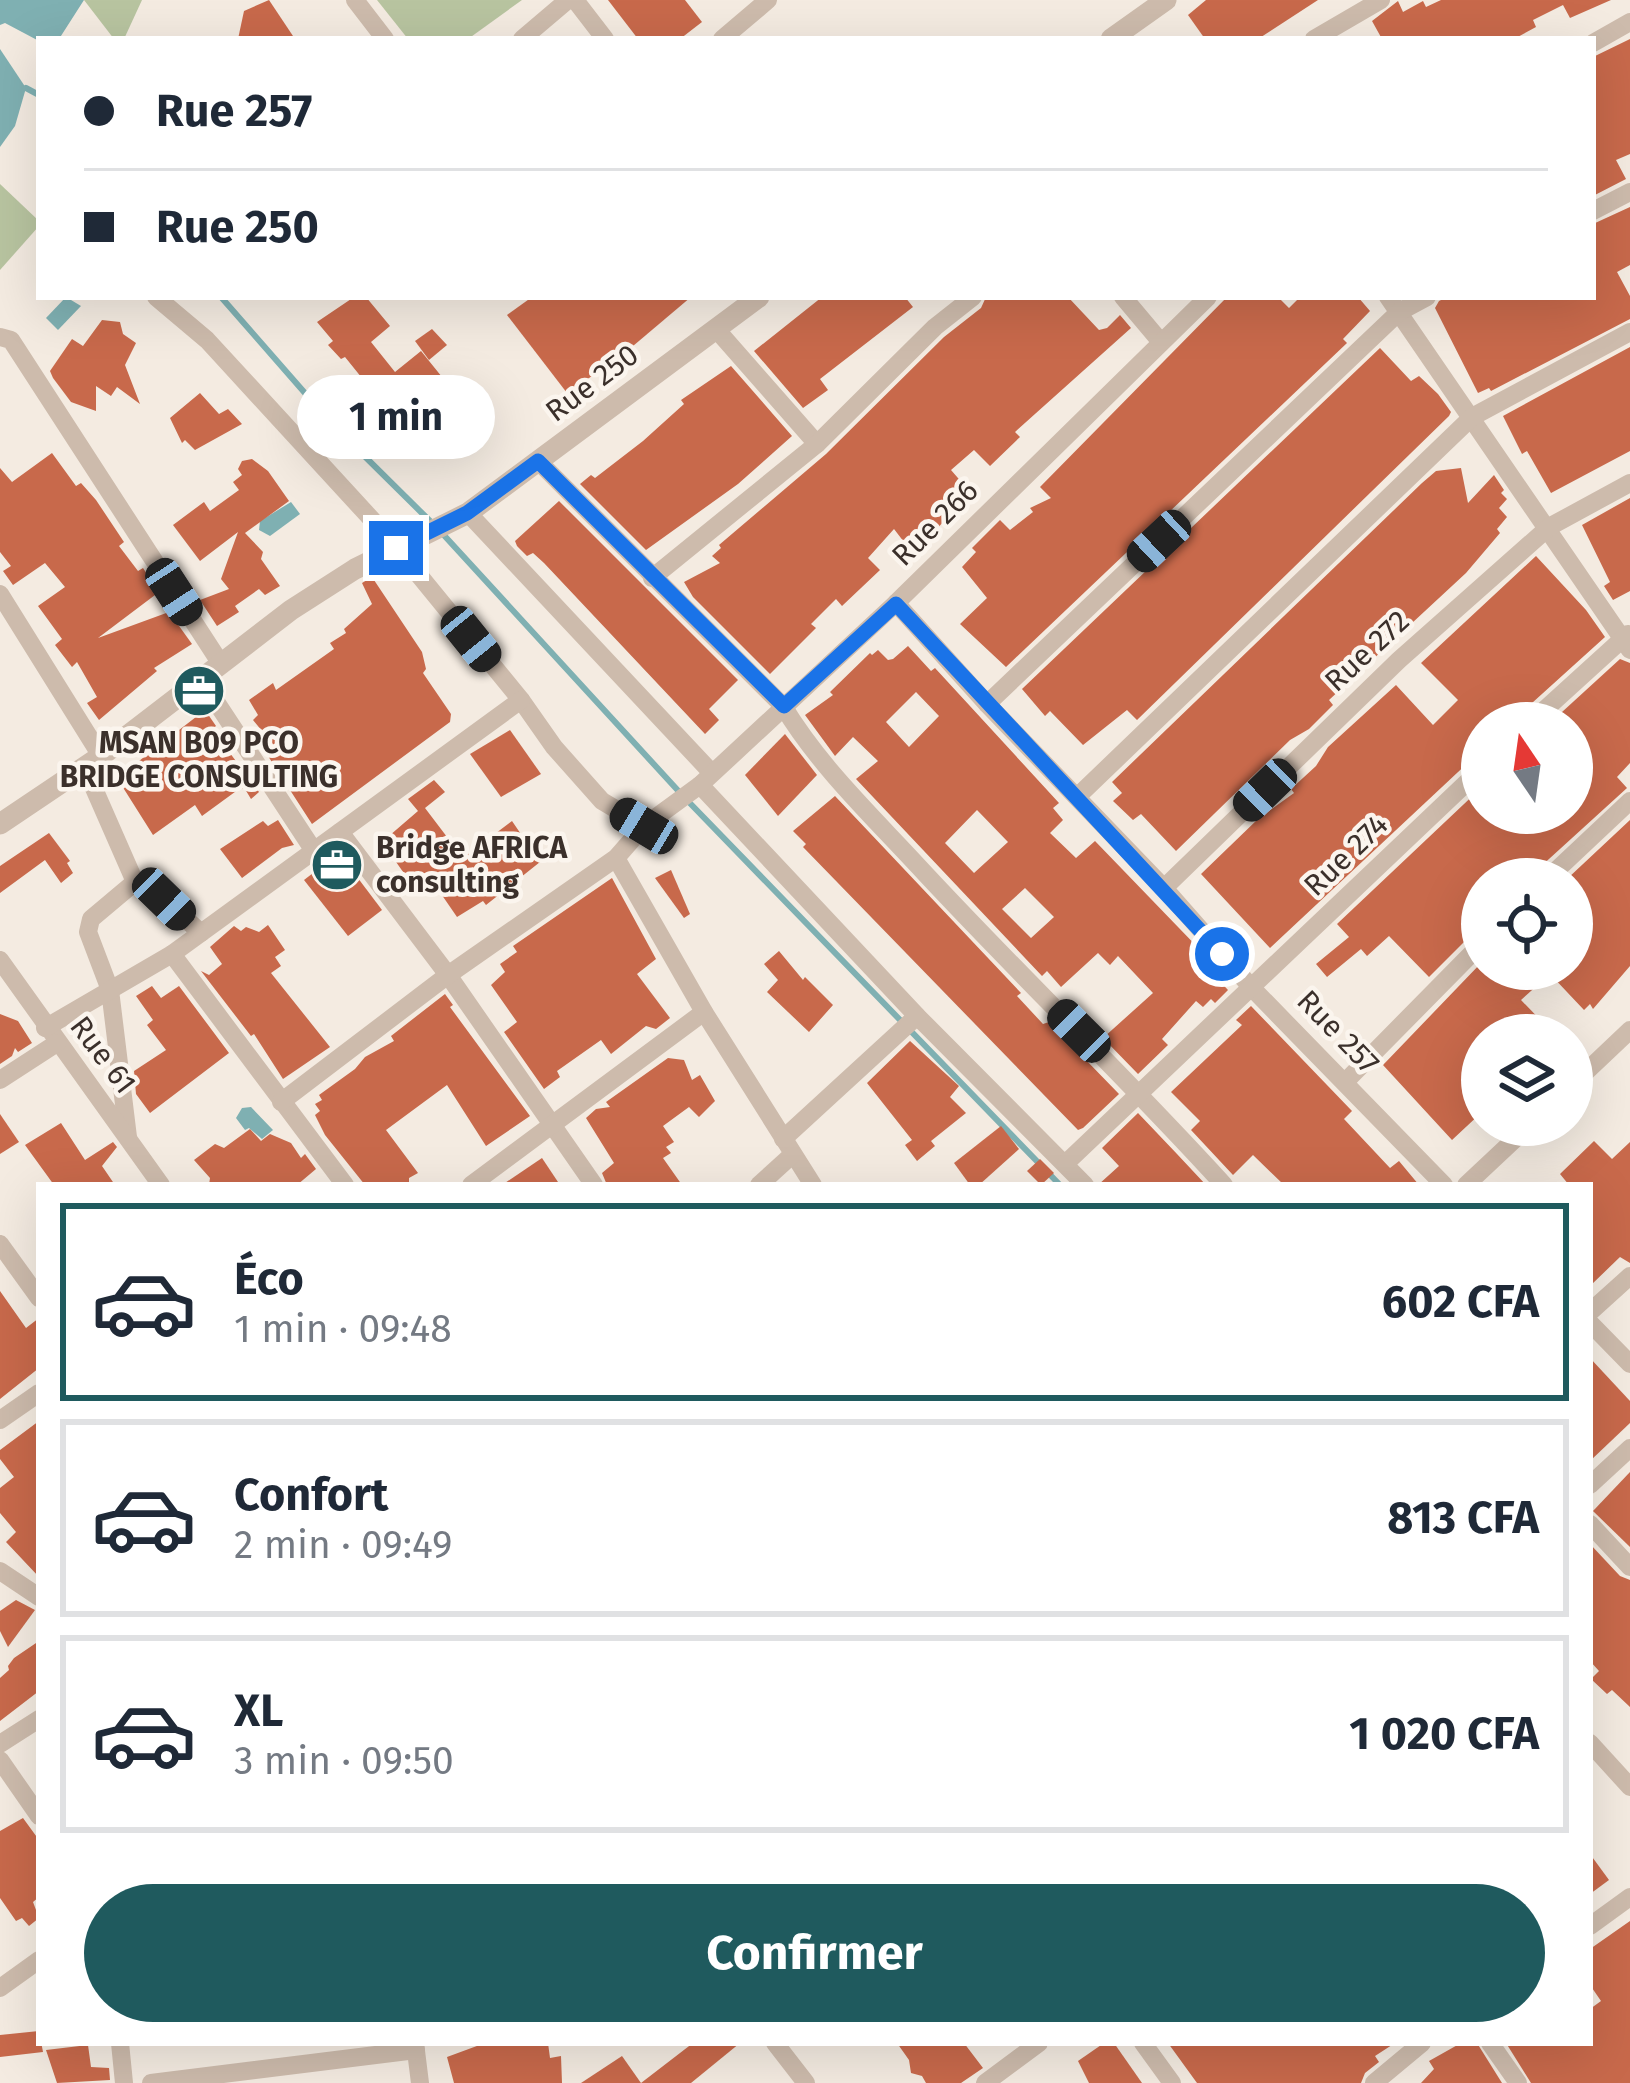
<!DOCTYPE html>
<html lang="fr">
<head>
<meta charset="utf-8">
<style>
	:root { --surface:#fff; --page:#f6f6f7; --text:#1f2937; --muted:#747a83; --line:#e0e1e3; --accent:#1f5a5e }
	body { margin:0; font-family:"Fira Sans",sans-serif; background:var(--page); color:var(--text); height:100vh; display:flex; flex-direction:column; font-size:45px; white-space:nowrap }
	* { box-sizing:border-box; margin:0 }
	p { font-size:39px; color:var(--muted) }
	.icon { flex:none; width:66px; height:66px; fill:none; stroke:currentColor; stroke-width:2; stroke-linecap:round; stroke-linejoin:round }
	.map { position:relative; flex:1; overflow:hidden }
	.details { position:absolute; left:36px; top:1182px; width:1557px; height:864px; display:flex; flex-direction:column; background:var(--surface); border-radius:0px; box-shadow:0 12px 48px #0002 }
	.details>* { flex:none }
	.guide { position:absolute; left:36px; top:36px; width:1560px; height:264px; border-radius:0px; box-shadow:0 12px 48px #0002; display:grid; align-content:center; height:264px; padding:0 48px; background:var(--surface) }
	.needle { width:78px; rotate:347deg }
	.fabs { position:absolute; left:1461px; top:702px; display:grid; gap:24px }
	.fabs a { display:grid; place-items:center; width:132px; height:132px; border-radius:50%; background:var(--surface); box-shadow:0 12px 48px #0002; font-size:60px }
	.end { position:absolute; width:54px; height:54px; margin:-27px; border:15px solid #1a73e8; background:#fff; box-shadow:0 0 0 6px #fff }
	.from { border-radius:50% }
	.bubble { position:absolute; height:84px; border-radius:42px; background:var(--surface); box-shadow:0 12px 48px #0002; font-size:39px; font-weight:700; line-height:84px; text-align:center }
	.car { position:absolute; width:36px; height:72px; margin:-36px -18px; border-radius:15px; box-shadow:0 0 9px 3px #0007; background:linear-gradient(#222 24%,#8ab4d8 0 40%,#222 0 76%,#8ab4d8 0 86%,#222 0) }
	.guide b { display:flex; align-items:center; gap:42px; height:114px; font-size:45px }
	.guide b+b { border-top:3px solid var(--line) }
	.guide i { width:30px; height:30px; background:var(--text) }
	ul { padding:21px 0 0; list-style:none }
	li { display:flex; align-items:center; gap:36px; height:198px; margin:0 24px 18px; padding:0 24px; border:6px solid var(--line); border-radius:0px }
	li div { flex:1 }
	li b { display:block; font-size:45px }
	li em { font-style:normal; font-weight:700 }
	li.current { border-color:var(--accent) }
	li>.icon { width:108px; height:108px; stroke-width:1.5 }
	.action { display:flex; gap:24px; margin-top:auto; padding:24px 48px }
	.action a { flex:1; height:138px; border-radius:72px; background:var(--accent); color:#fff; font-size:48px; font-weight:700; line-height:138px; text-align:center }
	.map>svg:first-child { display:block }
</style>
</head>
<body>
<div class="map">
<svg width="1630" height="2083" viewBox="0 0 1630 2083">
	<rect width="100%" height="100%" fill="#f4ebe1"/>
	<!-- green -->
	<g fill="#b8c4a0">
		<path d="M84 0H142L124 39H114Z"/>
		<path d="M377 0H522L468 39H408Z"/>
		<path d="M0 184 39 221V226L0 270Z"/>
	</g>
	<!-- water -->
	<g fill="#7fb0b2">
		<path d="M0 0H84L59 39 39 41 5 23 0 25Z"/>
		<path d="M0 49 26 88 15 126 0 147Z"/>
		<path d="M66 297 81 306 58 330 46 318Z"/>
		<path d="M291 502 300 514 270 536 259 530 260 521Z"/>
		<path d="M251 1107 273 1130 262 1139 249 1128 245 1130 236 1118 242 1108Z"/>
	</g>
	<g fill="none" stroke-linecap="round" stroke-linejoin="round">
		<!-- stream -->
		<g stroke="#7fb0b2" stroke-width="6">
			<path d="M26 88 39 95"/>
			<path d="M221 297 332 424 431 522"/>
			<path d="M441 532 683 796 1060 1185"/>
		</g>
	</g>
	<!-- building -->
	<g fill="#c8694b" fill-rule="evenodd">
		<path d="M269 0 295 39H238L244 11Z"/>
		<path d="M608 0H685L702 22 680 39H638Z"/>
		<path d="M1206 0H1318L1258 39H1205L1188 15Z"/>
		<path d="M1441 0H1611L1570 18 1563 5 1533 20 1536 27 1514 39H1382L1372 21 1398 1 1403 12 1423 1 1426 7Z"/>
		<path d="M1630 39V154L1616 160 1626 179 1593 196V57Z"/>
		<path d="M1630 207V265L1617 272 1630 296V319L1491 391 1489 388 1478 393 1435 308 1439 301 1447 297H1593V224Z"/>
		<path d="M354 297H366L390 326 371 342 395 372 421 351 442 377 414 401 418 406 401 419 398 415 392 421 380 408 378 410 364 393 370 388 345 357 341 359 328 345 333 341 317 322Z"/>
		<path d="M532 297H691L620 357 567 393 507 315Z"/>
		<path d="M822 297H905L913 307 820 379 828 390 803 408 754 351Z"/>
		<path d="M986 297H1068L1099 330 1107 328 1120 315 1131 328 1015 432 1020 437 990 466 974 450 951 470 964 485 959 489 966 496 936 530 928 523 904 542 894 529 868 558 880 570 842 606 836 599 811 624 816 628 770 674 693 597 684 582 720 563 712 556 721 548 719 545 826 454 944 337 981 308Z"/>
		<path d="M1227 297H1278L1289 308 1300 297H1358L1370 311 1343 339 1347 343 1006 667 960 624 987 598 962 567 976 552 972 548 1000 520 1010 530 1033 512 1030 508 1051 498 1040 487Z"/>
		<path d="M102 320 120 322 123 334 136 343 125 365 140 404 117 387 111 396 96 386V411L71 402 53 378 50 371 72 339 83 346Z"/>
		<path d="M432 329 447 345 429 360 415 341Z"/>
		<path d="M1630 347V451L1551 493 1527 451 1522 454 1503 416Z"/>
		<path d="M1380 348 1411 381 1419 376 1438 394 1451 412 1449 416 1137 720 1127 710 1083 745 1050 711 1045 716 1022 689Z"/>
		<path d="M731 366 792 436 738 484 646 550 580 484 591 475 595 478 643 441 684 404 681 400Z"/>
		<path d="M200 393 219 414 228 409 242 424 195 450 185 440 182 443 170 418Z"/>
		<path d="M52 453 76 486 81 483 96 500 124 542 119 546 138 571 143 568 159 592 98 638 169 612 192 644 154 668 157 671 99 720 87 703 97 697 77 662 72 667 55 645 62 639 38 606 65 587 45 563 13 585 3 571 11 566 0 552V468L12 482Z"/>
		<path d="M252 459 268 471 289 501 245 533 263 552 261 559 280 586 265 595 259 589 235 606 239 612 217 626 200 600 229 589 221 579 238 532 200 561 173 525 204 502 210 511 239 490 233 482 242 475 238 469 242 461Z"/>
		<path d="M1461 468 1468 503 1494 475 1504 490 1501 493 1507 499 1499 508 1507 517 1497 529 1500 533 1466 573 1329 700 1333 705 1309 729 1290 740 1176 851 1141 814 1133 820 1113 801 1122 793 1112 782 1422 483 1436 471Z"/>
		<path d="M1630 498V591L1613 600 1604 586 1610 582 1582 525Z"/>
		<path d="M559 501 738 680 709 709 719 720 705 734 544 563 533 553 527 556 517 546 515 541Z"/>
		<path d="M1536 556 1586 610 1605 637 1521 713 1517 723H1482V755L1473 758 1270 948 1201 874 1259 818 1294 793 1291 789 1316 766 1328 747 1396 685 1433 725 1458 700 1421 663Z"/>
		<path d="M372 577 422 652 426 669 423 673 451 714 450 722 312 824 268 756 277 749 253 720 258 715 249 700 273 683 276 690 334 649 330 643 346 633 344 629 372 604 362 583Z"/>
		<path d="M908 646 931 671 935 668 1059 803 1053 808 1063 820 1050 833 1076 858 1095 841 1206 956 1212 963 1208 969 1228 990 1215 1003 1211 999 1203 1007 1196 1001 1162 1039 1168 1045 1138 1074 1103 1038 1153 993 1118 956 1110 965 1098 953 1061 987 1047 971 1042 976 856 779 878 761 853 737 835 756 805 715 833 695 830 692 870 653 872 655 878 650 888 660 893 659ZM916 692 939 716 909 747 886 722ZM977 810 1008 842 974 873 945 843ZM1025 888 1054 917 1031 938 1002 909Z"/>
		<path d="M1620 659 1630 663V763L1617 777 1627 788 1538 869 1534 879H1482V930L1472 934 1429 977 1389 936 1367 956 1361 949 1327 977 1316 964 1349 937 1337 924 1482 787V813H1572V723H1550Z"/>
		<path d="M205 710 216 726 212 729 259 792 251 799 245 789H239L202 816 195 805 153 835 117 778Z"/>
		<path d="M510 730 541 774 501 797 470 754Z"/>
		<path d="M785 734 817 775 778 816 745 775Z"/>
		<path d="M434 780 445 792 425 808 463 858 512 821 540 862 486 905 483 901 457 917 435 885 420 896 382 842 418 811 408 799Z"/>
		<path d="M835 796 1021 993 1017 996 1043 1024 1049 1022 1119 1094 1083 1128 1078 1130 803 847 806 844 793 831Z"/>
		<path d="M278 820 294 845 282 848 242 878 220 849 263 821 268 826Z"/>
		<path d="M1630 820V966L1593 1009 1590 1004 1584 1010 1550 974 1521 1000 1555 1035H1482V1112L1452 1140 1383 1065 1482 962V969H1572V879H1567Z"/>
		<path d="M49 833 70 861 67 863 73 873 61 883 45 860 0 893V866Z"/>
		<path d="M339 853 382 910 348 936 304 880Z"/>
		<path d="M671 870 690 914 684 918 655 878Z"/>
		<path d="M612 878 656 959 637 974 670 1018 656 1029 646 1026 611 1054 601 1040 557 1071 560 1077 544 1089 504 1032 517 1022 491 985 505 972 500 964 517 952 513 946Z"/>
		<path d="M268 925 285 950 275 957 281 966 271 973 330 1047 283 1079 254 1034 251 1036 201 971 209 975 222 964 210 947 234 926 241 931 246 927 259 932Z"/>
		<path d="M779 951 803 980 805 977 833 1005 809 1032 767 992 778 980 764 964Z"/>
		<path d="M152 986 161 998 179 986 229 1053 150 1113 136 1094 134 1071 166 1050 147 1025 153 1020 136 996Z"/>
		<path d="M445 994 453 1005 450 1007 530 1116 486 1146 447 1085 386 1130 418 1173 409 1178V1185H365L325 1135 315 1115 320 1111 315 1104 322 1100 319 1095 355 1069 365 1057 394 1041 391 1036Z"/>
		<path d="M1251 1006 1352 1111 1344 1119 1390 1168 1399 1161 1419 1185H1284L1253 1155 1233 1175 1191 1130 1200 1121 1171 1092 1242 1025 1236 1020Z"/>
		<path d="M0 1014 18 1021 32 1043 18 1052 15 1048 12 1056 0 1064Z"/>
		<path d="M910 1041 959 1086 950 1097 966 1113 931 1141 935 1146 917 1161 905 1145 912 1140 867 1083Z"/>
		<path d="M668 1058 684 1060 692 1080 700 1075 715 1101 699 1117 689 1107 663 1126 674 1142 666 1147 671 1153 663 1158 682 1185H607L602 1173 614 1163 586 1118 596 1109 610 1107 606 1102Z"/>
		<path d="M1138 1113 1177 1154 1206 1185H1098L1119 1166 1102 1148Z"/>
		<path d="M0 1114 19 1142 0 1154Z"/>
		<path d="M61 1123 85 1160 113 1142 117 1147 102 1166 115 1185H54L25 1145Z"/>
		<path d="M1001 1126 1019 1149 979 1185H970L954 1163Z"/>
		<path d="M250 1129 261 1141 270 1134 291 1143 301 1158 305 1154 316 1169 297 1185H209L210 1178 194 1160 215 1144 224 1148Z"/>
		<path d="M1594 1141 1612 1159 1630 1142V1263L1620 1257 1590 1286V1185H1569L1560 1174Z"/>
		<path d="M542 1158 560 1185H502Z"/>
		<path d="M1040 1159 1054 1173 1041 1185 1027 1171Z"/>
		<path d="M0 1291 26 1328 39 1318V1368L0 1399Z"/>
		<path d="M1590 1358 1630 1401V1423L1590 1461Z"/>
		<path d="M39 1421V1577L6 1542 16 1532 0 1513V1488L14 1477 0 1459V1450Z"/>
		<path d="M1630 1472V1547L1593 1511Z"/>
		<path d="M1590 1544 1620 1576 1630 1580V1707L1612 1690 1607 1694 1591 1679 1599 1671 1590 1661Z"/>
		<path d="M16 1600 35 1610 8 1647 0 1631V1611Z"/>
		<path d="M39 1641V1691L0 1721V1678L9 1670 8 1666 14 1658Z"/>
		<path d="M23 1818 39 1840V1897L33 1902 39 1918 29 1926 22 1918 16 1921 0 1898V1831Z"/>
		<path d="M1590 1854 1609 1880 1590 1894Z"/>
		<path d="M1630 1921V2083H1531L1506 2043H1590V2009L1601 2001 1590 1985V1949Z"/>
		<path d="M39 2031 43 2052 0 2057V2035Z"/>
		<path d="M485 2043H548L550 2058 561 2056 562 2083H454L447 2057Z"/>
		<path d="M693 2043H740L691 2083H641Z"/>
		<path d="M897 2043H964L983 2068 961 2083H926L922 2076 911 2073 909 2060Z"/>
		<path d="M1104 2043H1114L1142 2083H1089L1078 2061Z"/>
		<path d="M1168 2043H1395L1375 2056 1379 2062 1365 2073 1361 2083H1197Z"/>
		<path d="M1461 2043H1477L1502 2083H1421L1434 2069 1429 2061Z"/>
		<path d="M88 2045 91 2067 109 2068 110 2080 57 2083 46 2050Z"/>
		<path d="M622 2056 641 2083H581Z"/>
	</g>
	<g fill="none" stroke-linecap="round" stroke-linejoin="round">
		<!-- minor -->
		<g stroke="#cdbbac" stroke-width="18">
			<path d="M355 0 385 39"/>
			<path d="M575 0 605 39"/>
			<path d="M522 39 568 0"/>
			<path d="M722 39 768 0"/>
			<path d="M1314 39 1381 0"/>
			<path d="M1593 43 1630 22"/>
			<path d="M1593 211 1630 192"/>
			<path d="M156 297 207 340 387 536 521 700 554 747 602 801 644 826"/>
			<path d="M1123 297 1160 341"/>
			<path d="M1388 297 1630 650"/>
			<path d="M716 329 817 444"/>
			<path d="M0 337 11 340 221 664"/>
			<path d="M538 461 783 706C820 767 871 815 919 867 1019 975 1125 1076 1224 1185"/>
			<path d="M468 513 711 772"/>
			<path d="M652 578 817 444 935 327 973 297"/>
			<path d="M0 594 101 756"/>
			<path d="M896 603 987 704 1164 888 1251 987 1444 1185"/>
			<path d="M201 679 314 851"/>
			<path d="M987 704 1399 312 1427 297"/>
			<path d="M1530 723 1628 634"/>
			<path d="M85 768 135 882 91 919 88 932 110 990 128 1137"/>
			<path d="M700 785 917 1016 1085 1185"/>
			<path d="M1078 796 1472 417 1630 332"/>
			<path d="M340 832 448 975 594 1185"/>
			<path d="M616 858 704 1012 813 1185"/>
			<path d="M1547 879 1630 801"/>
			<path d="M135 882 164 899 201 933"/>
			<path d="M1164 888 1399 660 1549 527 1630 483"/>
			<path d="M172 954 345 1185"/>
			<path d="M0 960 161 1185"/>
			<path d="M45 1028 172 954 521 700"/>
			<path d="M0 1080 57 1043"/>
			<path d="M1345 1082 1482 943"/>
			<path d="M1572 1085 1630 1030"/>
			<path d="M281 1102 448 975 616 858 644 826 700 785 896 603 1208 297"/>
			<path d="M783 1139 917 1016"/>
			<path d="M1066 1163 1482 768"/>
			<path d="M471 1185 704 1012"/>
			<path d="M759 1185 792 1155"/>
			<path d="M1466 1185 1530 1125"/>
			<path d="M0 1244 39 1298"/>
			<path d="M1590 1312 1630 1276"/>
			<path d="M1590 1323 1630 1364"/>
			<path d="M0 1420 39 1393"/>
			<path d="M1590 1485 1630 1448"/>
			<path d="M1590 1524 1630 1567"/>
			<path d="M0 1571 39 1597"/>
			<path d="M1590 1743 1630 1787"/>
			<path d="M0 1744 39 1719"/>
			<path d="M0 1760 39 1816"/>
			<path d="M1590 1926 1630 1897"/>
			<path d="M0 1988 39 1960"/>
			<path d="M120 2043 124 2083"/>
			<path d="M415 2043 420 2083"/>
			<path d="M775 2043 806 2083"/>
			<path d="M1143 2043 1172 2083"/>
			<path d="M1490 2043 1518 2083"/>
			<path d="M151 2083 416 2050"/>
			<path d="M985 2083 1039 2043"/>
			<path d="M1374 2083 1422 2043"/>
		</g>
		<!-- tertiary -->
		<g stroke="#cdbbac" stroke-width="21">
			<path d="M1111 39 1166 0"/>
			<path d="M0 824 101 756 291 610 355 569 468 513 759 297"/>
		</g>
	</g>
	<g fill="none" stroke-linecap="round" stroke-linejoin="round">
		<!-- route -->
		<path stroke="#1a73e8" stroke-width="15" d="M396 548 467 513 538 461 784 706 896 604 1222 954"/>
	</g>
	<!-- icons -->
	<defs>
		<g id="office-disc" transform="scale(2.7)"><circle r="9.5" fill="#1f5a5e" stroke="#fbf5ee"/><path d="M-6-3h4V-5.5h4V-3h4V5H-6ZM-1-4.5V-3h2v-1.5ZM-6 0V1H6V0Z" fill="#fff"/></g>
	</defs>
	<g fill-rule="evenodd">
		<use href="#office-disc" x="199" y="691"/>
		<use href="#office-disc" x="337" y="865"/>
	</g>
	<g text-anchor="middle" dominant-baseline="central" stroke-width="9" stroke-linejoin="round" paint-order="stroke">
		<!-- street labels -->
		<g font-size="30" fill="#3b302b" stroke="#fbf5ee">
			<text transform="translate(592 383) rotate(-37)">Rue 250</text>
			<text transform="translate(935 523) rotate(-45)">Rue 266</text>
			<text transform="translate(1367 651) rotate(-43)">Rue 272</text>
			<text transform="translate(1346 855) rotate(-44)">Rue 274</text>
			<text transform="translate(1338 1032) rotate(46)">Rue 257</text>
			<text transform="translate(103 1055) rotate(53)">Rue 61</text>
		</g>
		<!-- poi labels -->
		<g font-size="30" font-weight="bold" fill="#3b302b" stroke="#fbf5ee">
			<text x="199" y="743">MSAN B09 PCO<tspan x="199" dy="34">BRIDGE CONSULTING</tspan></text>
			<text x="376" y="848" text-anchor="start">Bridge AFRICA<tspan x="376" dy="34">consulting</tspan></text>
		</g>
	</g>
</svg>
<div class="fabs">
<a><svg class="needle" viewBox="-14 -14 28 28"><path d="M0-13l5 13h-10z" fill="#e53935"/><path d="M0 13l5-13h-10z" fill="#747a83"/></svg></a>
<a><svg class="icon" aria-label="locate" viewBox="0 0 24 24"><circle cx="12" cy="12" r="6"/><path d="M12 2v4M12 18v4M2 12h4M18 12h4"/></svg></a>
<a><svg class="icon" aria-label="layers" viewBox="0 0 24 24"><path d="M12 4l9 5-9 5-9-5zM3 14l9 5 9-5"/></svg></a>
</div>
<i class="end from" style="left:1222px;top:954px"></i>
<i class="end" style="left:396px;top:548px"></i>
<div class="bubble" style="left:297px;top:375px;width:198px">1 min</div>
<i class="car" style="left:1159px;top:541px;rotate:227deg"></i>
<i class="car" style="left:174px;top:592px;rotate:147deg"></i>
<i class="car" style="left:471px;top:639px;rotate:141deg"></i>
<i class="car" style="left:1265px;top:790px;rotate:226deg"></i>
<i class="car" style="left:644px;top:826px;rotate:301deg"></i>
<i class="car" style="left:164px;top:899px;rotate:134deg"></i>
<i class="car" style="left:1079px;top:1031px;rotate:315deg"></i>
<div class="guide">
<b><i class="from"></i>Rue 257</b>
<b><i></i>Rue 250</b>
</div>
<section class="details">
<ul>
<li class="current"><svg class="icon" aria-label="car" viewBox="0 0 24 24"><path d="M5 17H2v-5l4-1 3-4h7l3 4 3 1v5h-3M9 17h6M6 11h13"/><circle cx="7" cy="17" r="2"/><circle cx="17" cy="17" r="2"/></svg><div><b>Éco</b><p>1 min · 09:48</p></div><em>602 CFA</em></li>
<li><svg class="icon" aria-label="car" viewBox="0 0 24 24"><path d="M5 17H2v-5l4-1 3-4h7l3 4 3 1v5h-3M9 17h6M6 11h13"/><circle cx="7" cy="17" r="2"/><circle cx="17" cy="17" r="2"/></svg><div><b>Confort</b><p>2 min · 09:49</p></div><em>813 CFA</em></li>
<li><svg class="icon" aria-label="car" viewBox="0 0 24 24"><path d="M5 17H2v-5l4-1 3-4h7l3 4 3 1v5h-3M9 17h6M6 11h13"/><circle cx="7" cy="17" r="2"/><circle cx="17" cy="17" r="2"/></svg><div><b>XL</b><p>3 min · 09:50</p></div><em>1 020 CFA</em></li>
</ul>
<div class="action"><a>Confirmer</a></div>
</section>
</div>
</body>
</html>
